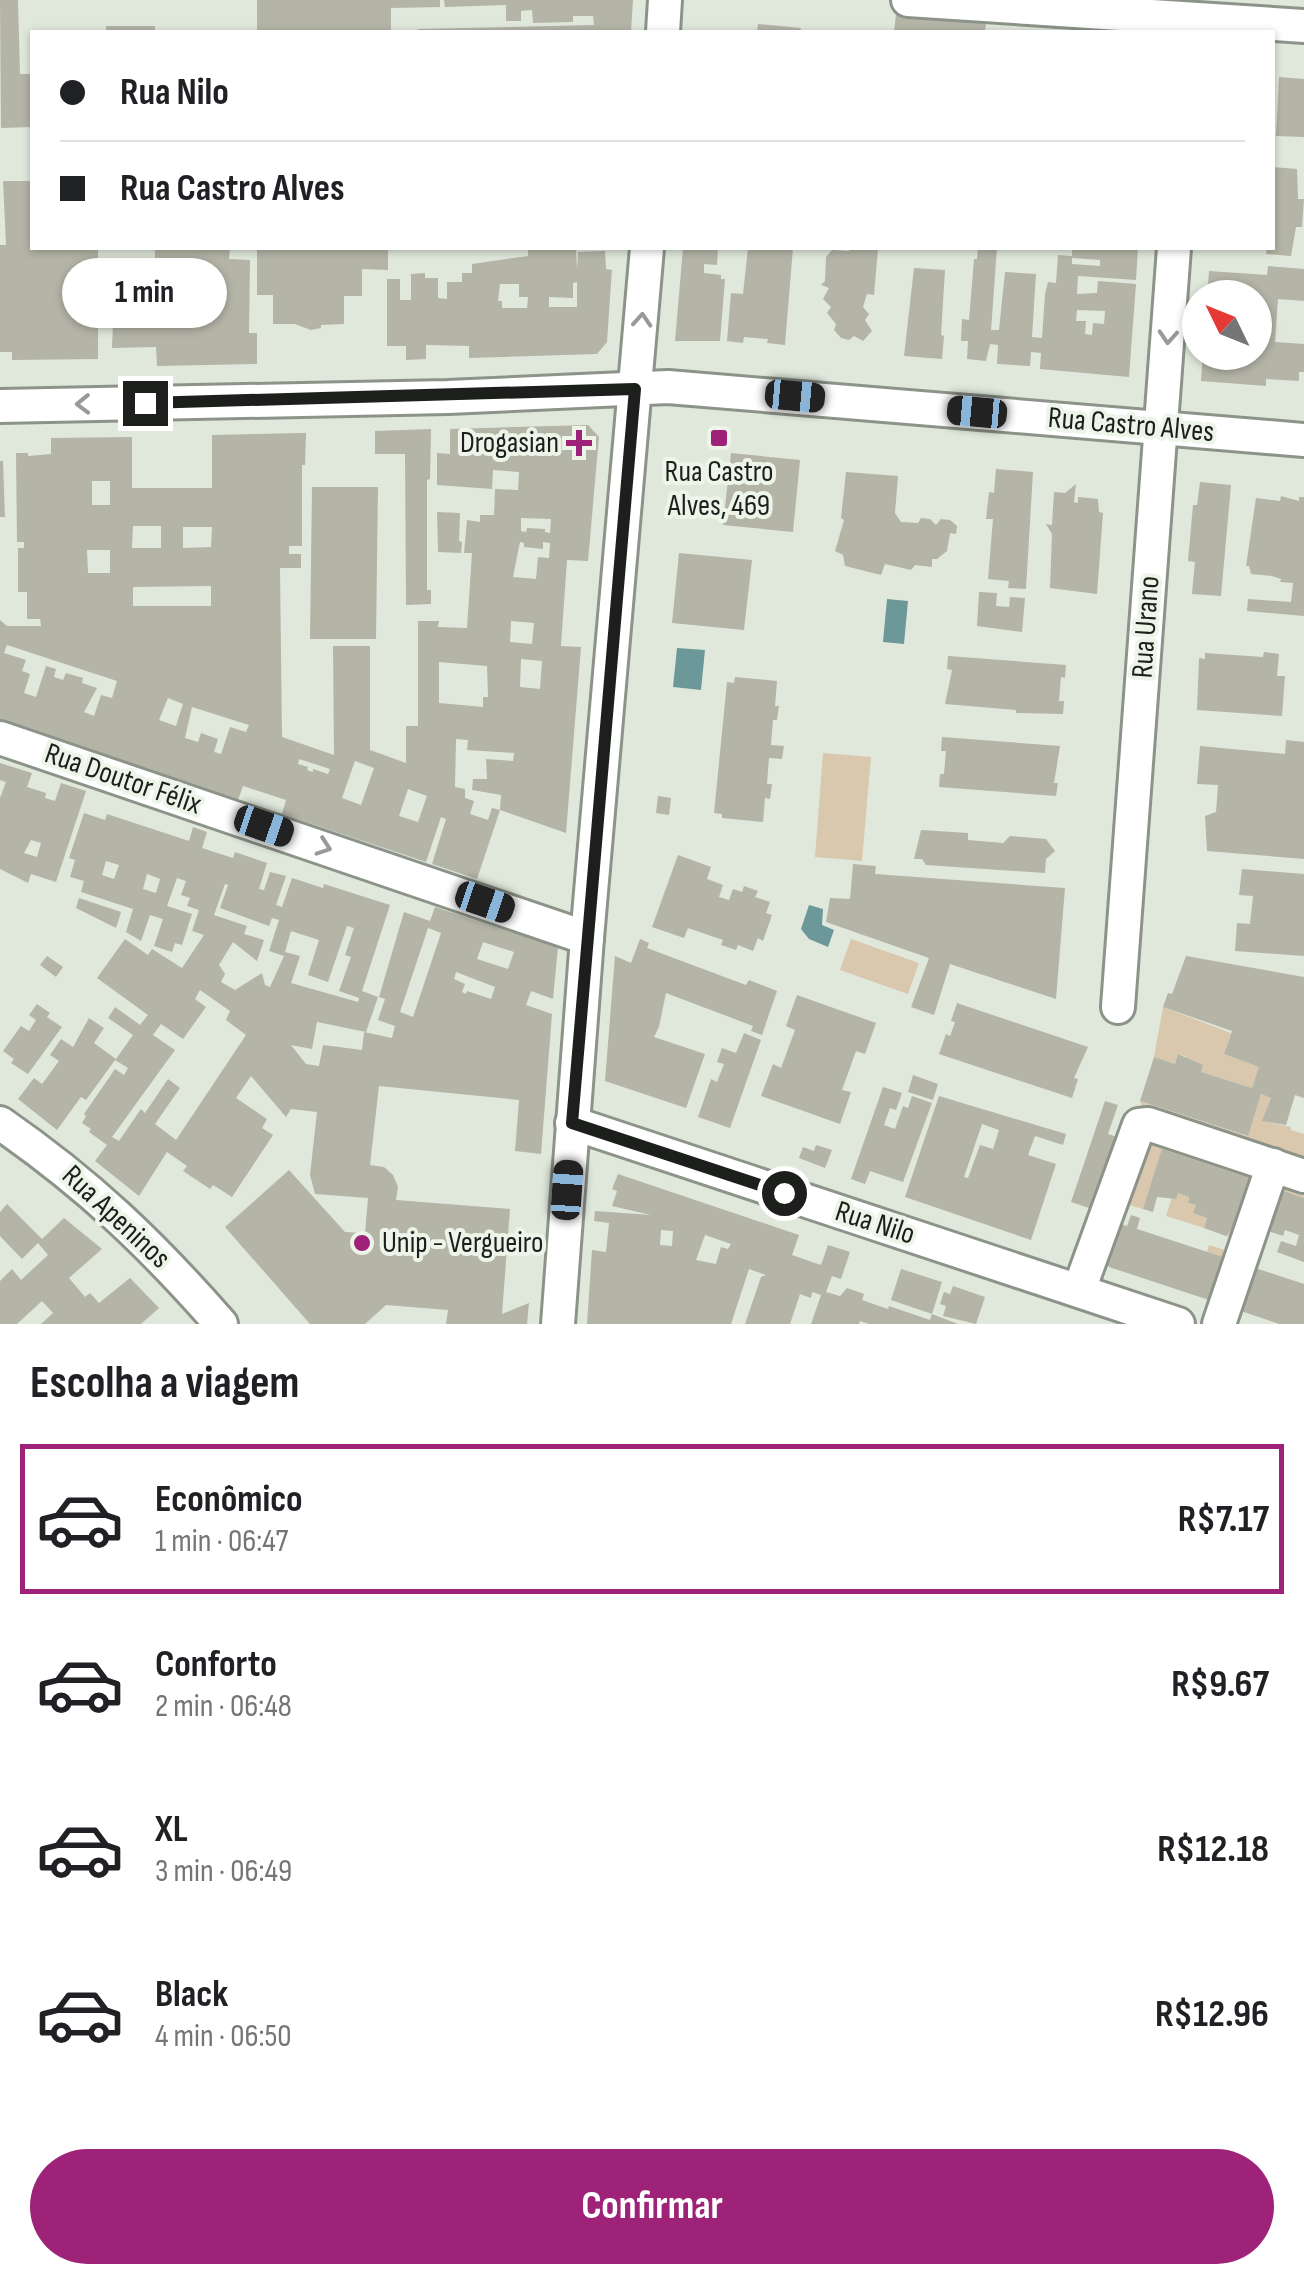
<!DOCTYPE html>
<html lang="pt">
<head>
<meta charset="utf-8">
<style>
	:root { --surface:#fff; --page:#f2f2f2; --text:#202124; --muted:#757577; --line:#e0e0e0; --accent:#9d2278 }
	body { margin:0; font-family:"Sofia Sans Condensed",sans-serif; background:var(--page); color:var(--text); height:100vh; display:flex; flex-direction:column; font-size:38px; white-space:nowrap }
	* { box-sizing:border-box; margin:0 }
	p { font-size:32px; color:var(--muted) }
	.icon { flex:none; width:55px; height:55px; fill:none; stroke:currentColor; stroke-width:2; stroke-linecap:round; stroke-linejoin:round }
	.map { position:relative; height:1324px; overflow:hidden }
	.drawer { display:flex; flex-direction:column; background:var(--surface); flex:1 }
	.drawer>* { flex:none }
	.hud { position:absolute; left:30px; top:30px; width:1245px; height:220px; border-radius:0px; box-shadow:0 2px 8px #0004; display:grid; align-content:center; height:220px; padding:0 30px; background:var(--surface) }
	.needle { width:65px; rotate:313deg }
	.controls { position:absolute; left:1182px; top:280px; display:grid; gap:20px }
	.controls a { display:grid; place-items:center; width:90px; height:90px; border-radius:50%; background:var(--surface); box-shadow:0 2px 8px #0004; font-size:50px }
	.end { position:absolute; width:45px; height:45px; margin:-22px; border:12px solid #1c1f1b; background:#fff; box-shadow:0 0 0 5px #fff }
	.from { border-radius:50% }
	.bubble { position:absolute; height:70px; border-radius:35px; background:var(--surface); box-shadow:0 2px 8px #0004; font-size:32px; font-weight:700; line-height:70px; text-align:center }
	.car { position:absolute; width:30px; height:60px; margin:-30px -15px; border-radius:12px; box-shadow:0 0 8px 2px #0007; background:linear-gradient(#222 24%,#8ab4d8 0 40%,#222 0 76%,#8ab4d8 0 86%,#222 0) }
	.hud b { display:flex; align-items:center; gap:35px; height:95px; font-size:38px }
	.hud b+b { border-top:2px solid var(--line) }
	.hud i { width:25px; height:25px; background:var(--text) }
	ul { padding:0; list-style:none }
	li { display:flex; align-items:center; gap:30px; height:150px; margin:0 20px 15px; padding:0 10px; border:5px solid transparent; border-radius:0px }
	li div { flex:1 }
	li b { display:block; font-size:38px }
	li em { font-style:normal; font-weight:700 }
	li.current { border-color:var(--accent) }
	li>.icon { width:90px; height:90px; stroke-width:1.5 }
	h2 { padding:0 30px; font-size:45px; line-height:120px }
	.cta { display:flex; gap:20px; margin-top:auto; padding:20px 30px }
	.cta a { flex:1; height:115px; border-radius:60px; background:var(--accent); color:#fff; font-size:40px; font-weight:700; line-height:115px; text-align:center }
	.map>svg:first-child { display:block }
</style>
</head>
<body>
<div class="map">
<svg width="1304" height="1324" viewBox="0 0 1304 1324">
	<rect width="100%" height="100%" fill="#e0e8dc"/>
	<!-- green -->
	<g fill="#d9c7ae">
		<path d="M823 753 871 757 862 861 815 857Z"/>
		<path d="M851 939 919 963 908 994 840 970Z"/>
		<path d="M1163 1007 1231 1033 1224 1054 1259 1067 1252 1088 1201 1072 1185 1056 1178 1054 1175 1064 1154 1057Z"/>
		<path d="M1261 1094 1271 1098 1263 1121 1291 1127V1130L1304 1134V1198L1273 1188 1229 1259 1207 1252 1209 1245 1231 1252 1235 1239 1226 1236 1235 1226 1163 1149 1143 1209 1119 1202 1148 1124 1140 1101 1247 1136Z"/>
		<path d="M1178 1193 1189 1197 1188 1203 1196 1205 1193 1213 1207 1218 1204 1228 1166 1216 1172 1197Z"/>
	</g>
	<!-- water -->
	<g fill="#6c9899">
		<path d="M887 599 908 601 904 644 883 642Z"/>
		<path d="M677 648 705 650 701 690 673 687Z"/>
		<path d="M809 905 823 909 822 925 834 930 828 947 809 939 801 929Z"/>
	</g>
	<!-- building -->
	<g fill="#b4b4a7" fill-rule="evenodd">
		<path d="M0 0H18L20 74H32V127L1 128Z"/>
		<path d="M257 0H440V7L391 8V32H257Z"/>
		<path d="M444 0H633L631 32H418V29L594 25 593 16H573V22L533 23 532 10 521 11V21H506V5L445 7Z"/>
		<path d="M896 14 986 24 985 32H894Z"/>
		<path d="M758 24 801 28 800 32H757Z"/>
		<rect x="106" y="26" width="49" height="6"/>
		<path d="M1279 77 1304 79V137L1276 136Z"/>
		<path d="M1272 167 1297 169 1298 199H1304L1302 227H1296L1291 256 1266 254 1267 248H1272Z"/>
		<path d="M3 181H32V248H98V359L12 360V352H0V245H6Z"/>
		<path d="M155 248H230L229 259 250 260 249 333H257V364L157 366 156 347 112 348 114 298H126V259L155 258Z"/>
		<path d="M257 248H388V270L362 269V296H344V324L321 325V328L311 330 295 324H273V295H257Z"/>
		<path d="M528 248H576L577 270 578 252 605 251 606 269 612 270 611 283 607 342 597 354 469 358V346L426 345V359L406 360V346H387V279H400V300H411V274L425 273V278H438V298L447 299V282H462V273H472V264L528 256ZM577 282V307H549V297L573 298V283ZM500 284H519V297H528L527 308H502V301H498Z"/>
		<path d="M683 248H718L717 265 704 264V273L721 275V279H725L720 341H675Z"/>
		<path d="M748 248H793L785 345 767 343 768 339 744 337 743 343 727 341 731 293 743 294Z"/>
		<path d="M850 248 878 249 874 295 867 294 863 307 869 314 865 320 872 331 863 341 854 336 849 340 841 338 834 330 836 324 827 313 831 307 823 299 829 288 821 285 825 281 826 257 832 250 849 251Z"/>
		<path d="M978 248H997L991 330H999L1005 272 1036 274 1032 337 1042 338 1045 294 1048 282 1056 283 1058 255 1072 256V264L1100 266V260L1072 258V248H1138L1136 280 1078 276 1077 294 1097 293 1098 281 1136 284 1129 377 1040 369 1041 353 1031 352 1030 366 997 364 998 345 990 344 986 361 967 359 968 341H961L962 319 969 320 974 259H977ZM1077 310 1105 311 1104 324 1093 323 1092 335 1085 334 1086 321H1076Z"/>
		<path d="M1268 266 1304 269V301L1278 299 1275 342 1304 344V372H1299V381L1266 379V386L1201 381 1203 352H1255V298H1207L1209 271 1267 275Z"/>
		<path d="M914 268 945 270 941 335 944 336 942 359 904 356Z"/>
		<path d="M588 425 599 437 588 561 567 560 561 646 581 647 566 833 500 810 477 879 432 864 446 819 441 817 426 862 282 814 286 800 243 786 238 800 0 721V620L7 626H41L40 619H27V592H18V548H24V542H17L16 453H28V456L51 454V438L132 437V488H212V435L306 433 305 465H302V546H289V554H301V568H280L282 737 334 755 333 646H370V750L406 763V726H418V621H439L438 627 467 628 472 553H464L467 520 480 522V515H494L495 489 518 490 519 472 493 470 492 489 437 485V453L450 454V429ZM92 481H110V505H92ZM521 518 551 519 550 533 545 532V529L527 528 526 532 521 531ZM133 526H161V548H132ZM183 527H212L211 547 183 548ZM520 542 524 543V547L543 549V542L550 543 549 558 538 557 536 579 513 577ZM87 550H110V573H88ZM211 586V606H133V587ZM511 621 534 623 532 644 510 642ZM7 645 117 681 112 698 101 695 94 716 84 712 97 688 82 683 83 678 66 673 63 680 54 677 56 669 46 666 36 697 24 693 30 674 22 671 26 660 4 653ZM521 659 542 661 540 689 520 687ZM439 662 487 666 488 697H483V707L439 703ZM168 698 183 704 176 726 159 720ZM192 707 249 725 246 732 230 727 221 754 214 752 218 739 201 733 198 742 185 738ZM456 739 468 740 467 750 514 753 513 761 486 759 487 779H473L472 790 501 795 500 810 492 808 488 820 470 814 474 801 465 798V789L455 787ZM299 759 330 769 328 774 313 769V772L307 770 308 767 298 764ZM355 761 374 768 361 805 342 798ZM408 789 427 796 418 822 399 816Z"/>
		<path d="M431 429 430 479 427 480V590H431V604L406 605 405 454H375V431Z"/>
		<path d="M731 453 800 460 793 532 723 525Z"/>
		<path d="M0 461H3L5 517H0Z"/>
		<path d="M996 469 1033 472 1026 589 1008 588 1009 581 988 579 993 519H986L989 492 994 493Z"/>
		<path d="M846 472 898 476 895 513 901 522 918 523 921 518 930 519 936 525 941 519 950 520 957 526 956 534 950 533 947 551 937 559H932V567L915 565 911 570 885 564 881 575 845 566 843 555 835 551 844 520 841 518Z"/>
		<path d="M1200 482 1231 485 1221 596 1192 594 1195 562 1188 561 1193 505H1197Z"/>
		<path d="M1076 484 1074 502 1078 503V497L1098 499 1099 512 1103 513 1097 594 1050 588 1052 534 1046 524 1052 525 1054 492 1065 493Z"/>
		<path d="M312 487H378L376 639H310Z"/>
		<path d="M1281 496 1299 501V497H1304V616L1247 611 1248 599 1291 602 1293 583 1280 582 1281 579 1272 576 1251 574 1249 566H1246L1256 498 1280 501Z"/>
		<path d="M437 512 460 513 459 541 462 542 461 553 438 552Z"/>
		<path d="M679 553 752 560 744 630 672 623Z"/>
		<path d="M979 592 997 593 996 606 1009 607 1010 597 1025 598 1022 632 977 626Z"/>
		<path d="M1264 652 1279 654 1277 676H1285L1282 716 1197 710 1199 658 1205 659V653L1263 657Z"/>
		<path d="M948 656 1066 665 1065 678 1061 677 1059 701H1064L1063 714 1016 713V710L945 704 952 670 947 669Z"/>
		<path d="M735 677 777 681 775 706H779L777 720H773L771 745 784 746 782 759 769 758 767 784H772L770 799 765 798 763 822 722 818V814L714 813 727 682 734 683Z"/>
		<path d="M942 737 1060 746 1054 783H1058L1056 796 939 787 940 774H944L946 751H941Z"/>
		<path d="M1286 740 1304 742V859L1207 851 1205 816 1216 812 1218 785 1197 784 1200 746 1285 754Z"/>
		<path d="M0 763 32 773 27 787 46 793 45 798 55 801 61 783 86 791 56 882 31 874 28 883 0 869V798L6 782 0 780ZM31 840 41 843 37 857 24 853Z"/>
		<path d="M658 796 671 798 669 815 656 813Z"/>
		<path d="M84 813 105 820 107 814 189 841 193 827 207 832 202 848 233 858 235 852 267 863 259 889 264 890 270 872 286 876 276 905 282 907 292 878 323 888 324 884 390 905 362 991 378 997 366 1032 317 1022 312 1049 291 1045 306 1064 319 1066 323 1045 362 1050 364 1032 392 1038 395 1026 378 1020 385 999 379 997 404 912 430 921 435 907 558 947 553 999 531 991 526 1005 552 1014 541 1154 515 1151 519 1100 379 1086 370 1165 384 1167 393 1175 398 1187 396 1200 510 1209 502 1314 529 1303 527 1324H446L448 1310 386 1305 365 1324H310L225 1227 289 1170 345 1232 365 1233 368 1198 315 1194 310 1175 317 1112 291 1109 286 1117 251 1076 236 1098 267 1119 262 1128 273 1135 232 1197 213 1185 210 1189 183 1171 187 1166 167 1152 139 1196 95 1161 107 1145 89 1132 91 1129 82 1123 86 1116 84 1114 115 1069 124 1075 128 1068 115 1060 86 1100 81 1097 57 1130 18 1099 34 1078 42 1084 59 1061 50 1055 61 1039 73 1047 89 1018 104 1028 94 1043 116 1059 133 1035 108 1018 115 1007 140 1025 148 1015 97 978 125 939 148 955 152 949 182 968 204 935 192 931 199 910 187 906 190 898 181 895 186 881 177 878 167 906 192 914 182 945 175 943 172 952 154 946 163 919 150 915 141 941 126 932 133 909 81 892 84 881 70 877 75 860 69 858ZM106 861 119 865 114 879 102 875ZM147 874 160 879 156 893 143 889ZM225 884 228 885 220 908 269 926 272 918 279 920 269 951 284 956 270 987 265 985 262 973 235 990 221 982 225 974 219 965 233 942 257 961 264 940 244 934 247 926 214 915ZM347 926 354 928 345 955 351 957 339 991 359 998 358 1002 291 983 300 956 285 952 291 931 319 940 308 975 328 982ZM428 928 441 933 413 1017 400 1012ZM483 942 514 952 508 969 477 959ZM456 972 495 987 491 999 467 991 466 994 462 992 465 984 454 979ZM200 990 230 1011 226 1020 246 1035 176 1140 155 1124 180 1088 168 1079 145 1113 141 1109 119 1141 112 1137 175 1050 153 1035 161 1024 183 1039 206 1007 195 999Z"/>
		<path d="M921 830 968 833V840L1003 843 1010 836 1046 839 1055 851 1046 859 1045 873 926 865 922 859H914Z"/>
		<path d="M678 855 711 867 707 879 723 885 719 897 729 900 733 889 742 892 744 886 758 891 755 897 770 902 766 913 772 915 763 941 758 938 753 951 738 945 736 950 721 945 723 940 688 928 684 938 652 927Z"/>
		<path d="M853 864 876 866 875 874 1065 888 1056 999 950 964 934 1015 911 1007 929 958 826 922 830 898 850 899Z"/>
		<path d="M1242 869 1304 874V956L1235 951 1237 923 1250 924 1253 896 1239 895Z"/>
		<path d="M79 898 121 912 116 928 76 908Z"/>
		<path d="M640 939 649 943 647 948 746 985 749 980 777 991 762 1035 751 1031 753 1026 666 993 659 1027 654 1037 705 1054 686 1108 605 1081 615 956 631 963Z"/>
		<path d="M47 956 63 967 56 977 40 965Z"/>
		<path d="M1186 956 1304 977V1098L1295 1095 1286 1125 1262 1121 1271 1098 1261 1094 1248 1136 1140 1101 1154 1057 1175 1064 1178 1054 1203 1065 1201 1072 1252 1088 1259 1067 1224 1054 1232 1031 1163 1007 1168 993 1172 994Z"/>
		<path d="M797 995 876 1023 865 1054 856 1051 842 1090 851 1092 840 1124 761 1096 773 1064 781 1068 795 1030 786 1026Z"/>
		<path d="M957 1003 1088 1047 1074 1078 1078 1079 1072 1098 939 1054 946 1034 950 1036 955 1022 951 1021Z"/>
		<path d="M37 1004 50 1013 47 1017 62 1027 28 1074 11 1063 14 1059 3 1051 21 1026 29 1031 36 1020 29 1015Z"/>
		<path d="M744 1033 761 1040 730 1128 698 1117 711 1079 717 1082 724 1064 717 1062 722 1048 736 1053Z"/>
		<path d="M913 1075 938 1084 933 1100 908 1092Z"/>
		<path d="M883 1087 902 1093 896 1110 890 1108 884 1125 895 1129 903 1106 908 1108 912 1096 932 1103 903 1182 870 1171 865 1184 851 1179Z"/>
		<path d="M939 1096 1066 1134 1063 1145 1035 1136 1028 1155 1056 1164 1031 1240 905 1197ZM982 1124 999 1130 993 1149 980 1145 968 1178 964 1177Z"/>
		<path d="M1105 1101 1118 1105 1108 1134 1117 1137 1092 1209 1071 1202Z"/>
		<path d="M816 1145 832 1150 825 1168 799 1158 803 1147 814 1151Z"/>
		<path d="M1162 1149 1256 1180 1239 1228 1235 1226 1226 1236 1204 1228 1207 1218 1193 1213 1196 1205 1188 1203 1189 1197 1178 1193 1176 1199 1157 1197 1153 1212 1143 1209Z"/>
		<path d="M618 1174 799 1235 792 1255 821 1265 828 1245 850 1252 841 1279 832 1276 826 1292 840 1296 847 1288 864 1294 862 1300 888 1309 889 1306 930 1320 932 1314 958 1324H869L860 1321 859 1324H811L821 1295 812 1292 811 1298 800 1294 790 1324H745L761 1277 766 1275 749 1269 731 1324H587L592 1250 606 1252 609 1223 594 1221 595 1211 651 1215 612 1206 617 1191 612 1189ZM661 1230 673 1231 672 1246 660 1245ZM705 1235 731 1244 728 1249 721 1247 716 1264 696 1260Z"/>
		<path d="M1272 1187 1304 1198V1262L1277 1252 1281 1241 1296 1246 1299 1235 1285 1230 1283 1236 1268 1231Z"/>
		<path d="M7 1204 42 1239 64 1218 102 1249 69 1278 85 1297 90 1293 99 1303 130 1278 159 1308 141 1324H41L53 1313 42 1301 17 1324H0V1281L12 1269 21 1280 48 1255 38 1243 22 1259 0 1236V1212Z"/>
		<path d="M1131 1215 1140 1218 1137 1229 1229 1259 1215 1302 1109 1267 1102 1254 1113 1221 1127 1226Z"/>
		<path d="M1246 1265 1304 1284V1324H1279L1232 1308Z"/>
		<path d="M901 1269 942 1282 932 1314 891 1300Z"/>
		<path d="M953 1286 985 1297 976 1324 943 1316 946 1306 940 1304 944 1292 950 1294Z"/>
	</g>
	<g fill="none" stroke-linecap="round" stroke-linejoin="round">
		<!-- minor casing -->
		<g stroke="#8c9388" stroke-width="38">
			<g id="minor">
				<path d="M908 0 1304 26"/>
				<path d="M663 32 665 0"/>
				<path d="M0 406 448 397 668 387 1304 440"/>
				<path d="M0 738 587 938"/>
				<path d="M1118 1007 1174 248"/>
				<path d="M0 1123C88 1184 150 1243 221 1324"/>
				<path d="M572 1123 1178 1324"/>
				<path d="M1079 1290 1139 1125 1148 1124 1304 1176"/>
				<path d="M558 1324 587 938 647 248"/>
				<path d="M1219 1324 1273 1165"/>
			</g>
		</g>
		<!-- minor -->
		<use href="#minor" stroke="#fff" stroke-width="32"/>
	</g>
	<!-- one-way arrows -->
	<defs><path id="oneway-chevron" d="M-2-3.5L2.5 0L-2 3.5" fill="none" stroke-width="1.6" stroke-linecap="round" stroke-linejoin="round" transform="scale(2.5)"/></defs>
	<g stroke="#999a98">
		<use href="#oneway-chevron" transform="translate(642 320) rotate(-86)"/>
		<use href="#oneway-chevron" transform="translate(1168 337) rotate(94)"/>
		<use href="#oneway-chevron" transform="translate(83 404) rotate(179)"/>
		<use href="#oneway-chevron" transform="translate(324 847) rotate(19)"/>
	</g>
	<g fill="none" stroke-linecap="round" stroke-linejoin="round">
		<!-- route -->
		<path stroke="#1c1f1b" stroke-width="12" d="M145 403 635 389 572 1123 784 1193"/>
	</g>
	<!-- markers -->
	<g fill="#9d2278" stroke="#edf5e9" stroke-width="4">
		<rect x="709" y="428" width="20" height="20" rx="5"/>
		<path d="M574 428h10v10h10v10h-10v10h-10v-10h-10v-10h10z"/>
		<circle cx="362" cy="1243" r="10"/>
	</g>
	<g text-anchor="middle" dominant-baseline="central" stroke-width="8" stroke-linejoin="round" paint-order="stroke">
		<!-- street labels -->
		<g font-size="30" fill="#1c1f1b" stroke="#edf5e9">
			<text transform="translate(1131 425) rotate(5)">Rua Castro Alves</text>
			<text transform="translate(1146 627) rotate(-86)">Rua Urano</text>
			<text transform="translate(123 779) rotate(19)">Rua Doutor Félix</text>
			<text transform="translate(116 1217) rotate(43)">Rua Apeninos</text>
			<text transform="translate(875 1223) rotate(18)">Rua Nilo</text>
		</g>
		<!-- poi labels -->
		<g font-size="30" fill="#1c1f1b" stroke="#edf5e9" text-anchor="end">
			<text x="559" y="443">Drogasian</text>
			<text x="719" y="472" text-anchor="middle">Rua Castro<tspan x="719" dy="34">Alves, 469</tspan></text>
			<text x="382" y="1243" text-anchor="start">Unip - Vergueiro</text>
		</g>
	</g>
</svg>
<div class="controls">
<a><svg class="needle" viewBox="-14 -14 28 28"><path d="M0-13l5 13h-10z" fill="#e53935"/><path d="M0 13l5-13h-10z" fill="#757577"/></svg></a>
</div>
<i class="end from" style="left:784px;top:1193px"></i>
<i class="end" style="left:145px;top:403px"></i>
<div class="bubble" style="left:62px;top:258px;width:165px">1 min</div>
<i class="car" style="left:795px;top:396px;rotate:95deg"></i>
<i class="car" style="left:977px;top:412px;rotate:275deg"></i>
<i class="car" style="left:264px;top:826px;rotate:109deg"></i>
<i class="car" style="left:485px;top:902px;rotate:109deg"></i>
<i class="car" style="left:567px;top:1190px;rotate:4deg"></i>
<div class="hud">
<b><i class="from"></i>Rua Nilo</b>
<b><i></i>Rua Castro Alves</b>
</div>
</div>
<section class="drawer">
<h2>Escolha a viagem</h2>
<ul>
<li class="current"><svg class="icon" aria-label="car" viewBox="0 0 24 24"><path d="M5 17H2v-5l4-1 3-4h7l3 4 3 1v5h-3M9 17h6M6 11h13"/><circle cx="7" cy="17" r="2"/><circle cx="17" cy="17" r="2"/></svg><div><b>Econômico</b><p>1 min · 06:47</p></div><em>R$7.17</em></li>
<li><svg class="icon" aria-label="car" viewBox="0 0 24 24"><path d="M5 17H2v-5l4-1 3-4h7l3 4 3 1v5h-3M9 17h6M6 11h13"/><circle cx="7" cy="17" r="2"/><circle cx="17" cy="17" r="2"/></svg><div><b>Conforto</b><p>2 min · 06:48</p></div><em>R$9.67</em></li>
<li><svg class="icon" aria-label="car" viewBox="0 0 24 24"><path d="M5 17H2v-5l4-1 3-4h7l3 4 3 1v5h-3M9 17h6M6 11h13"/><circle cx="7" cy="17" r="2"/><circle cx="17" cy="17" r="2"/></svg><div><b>XL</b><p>3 min · 06:49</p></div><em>R$12.18</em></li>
<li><svg class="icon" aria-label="car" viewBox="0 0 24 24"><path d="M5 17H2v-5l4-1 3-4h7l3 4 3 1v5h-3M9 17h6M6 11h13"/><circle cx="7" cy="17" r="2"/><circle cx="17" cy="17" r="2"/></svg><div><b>Black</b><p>4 min · 06:50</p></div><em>R$12.96</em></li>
</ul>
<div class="cta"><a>Confirmar</a></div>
</section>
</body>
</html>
